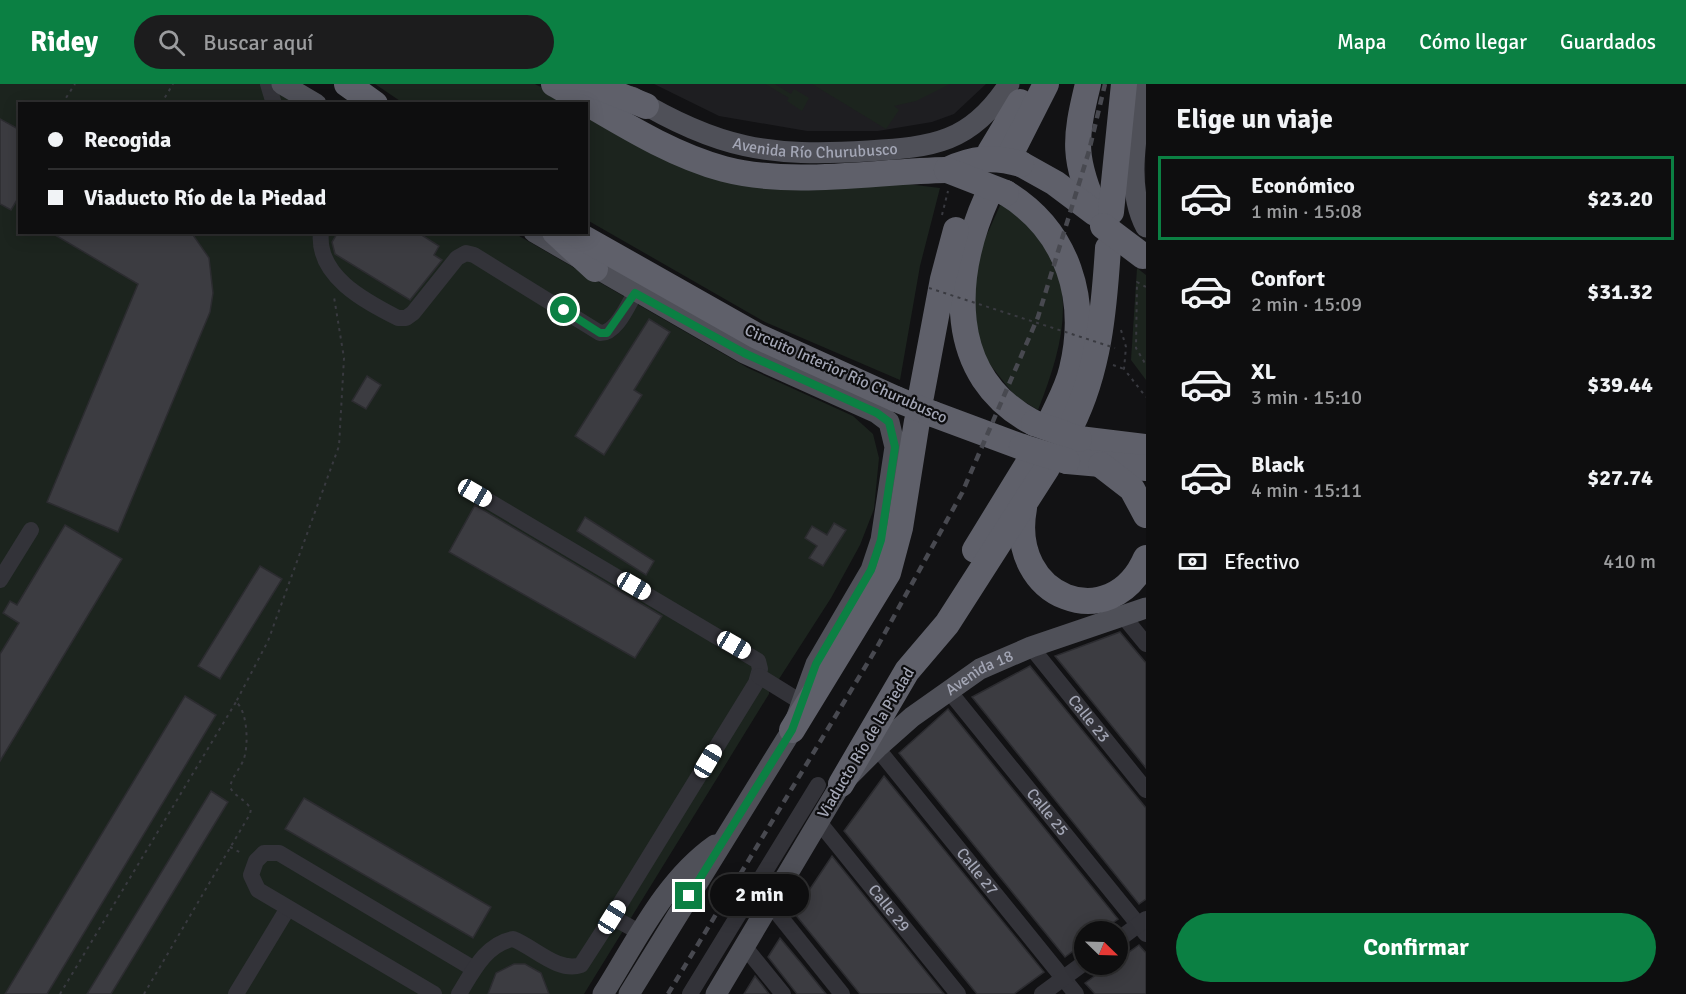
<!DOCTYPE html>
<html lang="es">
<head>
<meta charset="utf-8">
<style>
	:root { --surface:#0e0e0f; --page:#1c1c1d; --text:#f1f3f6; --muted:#9b9c9e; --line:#2e2e2f; --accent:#0b8043 }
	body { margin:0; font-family:Signika,sans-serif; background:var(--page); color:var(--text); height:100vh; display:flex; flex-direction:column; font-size:22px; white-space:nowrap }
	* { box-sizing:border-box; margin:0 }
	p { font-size:20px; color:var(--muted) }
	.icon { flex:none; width:33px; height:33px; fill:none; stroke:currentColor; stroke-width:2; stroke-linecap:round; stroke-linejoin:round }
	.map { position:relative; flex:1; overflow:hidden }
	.side { display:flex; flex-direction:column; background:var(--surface); width:540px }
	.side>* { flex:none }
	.guide { position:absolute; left:18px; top:18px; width:570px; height:132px; border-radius:0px; box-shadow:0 3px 15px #0003,0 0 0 2px var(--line); display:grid; align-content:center; height:132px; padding:0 30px; background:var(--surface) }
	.needle { width:39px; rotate:113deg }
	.controls { position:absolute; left:1074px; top:837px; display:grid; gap:12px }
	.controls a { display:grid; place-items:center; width:54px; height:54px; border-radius:50%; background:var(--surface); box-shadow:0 3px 15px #0003,0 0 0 2px var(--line); font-size:30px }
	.end { position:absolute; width:27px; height:27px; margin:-14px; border:8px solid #0b8043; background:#fff; box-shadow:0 0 0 3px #fff }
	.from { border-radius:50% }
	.bubble { position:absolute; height:42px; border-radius:21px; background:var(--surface); box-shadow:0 3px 15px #0003,0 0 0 2px var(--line); font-size:20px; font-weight:800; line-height:42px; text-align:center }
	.car { position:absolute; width:18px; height:36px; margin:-18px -9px; border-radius:8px; box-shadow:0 0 4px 2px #0007; background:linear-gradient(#fff 24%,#345 0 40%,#fff 0 76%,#345 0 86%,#fff 0) }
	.guide b { display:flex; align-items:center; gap:21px; height:57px; font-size:22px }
	.guide b+b { border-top:2px solid var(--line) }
	.guide i { width:15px; height:15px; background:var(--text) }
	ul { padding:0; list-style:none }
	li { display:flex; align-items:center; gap:18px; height:84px; margin:0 12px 9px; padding:0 18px; border:3px solid transparent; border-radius:0px }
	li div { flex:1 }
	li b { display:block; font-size:22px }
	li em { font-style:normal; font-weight:800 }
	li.active { border-color:var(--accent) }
	li>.icon { width:54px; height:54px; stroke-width:1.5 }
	h2 { padding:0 30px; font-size:27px; line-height:72px }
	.pay { display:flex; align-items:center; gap:15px; height:66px; padding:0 30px; font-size:22px }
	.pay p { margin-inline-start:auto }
	.action { display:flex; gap:12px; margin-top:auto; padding:12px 30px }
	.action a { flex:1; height:69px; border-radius:36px; background:var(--accent); color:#fff; font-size:24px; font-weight:800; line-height:69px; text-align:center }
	header { display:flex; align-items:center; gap:36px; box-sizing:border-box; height:84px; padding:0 30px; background:var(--accent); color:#fff }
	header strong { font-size:28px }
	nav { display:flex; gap:33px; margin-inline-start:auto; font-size:21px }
	.search { width:420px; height:54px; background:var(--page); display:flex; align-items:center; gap:15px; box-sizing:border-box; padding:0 21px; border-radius:33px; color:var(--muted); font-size:22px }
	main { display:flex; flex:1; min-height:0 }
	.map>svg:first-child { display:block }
</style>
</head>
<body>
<header>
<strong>Ridey</strong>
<div class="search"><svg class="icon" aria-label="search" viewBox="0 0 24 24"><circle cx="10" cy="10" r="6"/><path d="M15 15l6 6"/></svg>Buscar aquí</div>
<nav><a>Mapa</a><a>Cómo llegar</a><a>Guardados</a></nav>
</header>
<main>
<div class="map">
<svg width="1146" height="910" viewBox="0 0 1146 910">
	<rect width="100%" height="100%" fill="#121214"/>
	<!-- built -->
	<path fill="#1e1e21" d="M654 0H986L954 30 932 38 878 47H807L719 32Z"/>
	<!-- green -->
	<g fill="#1c241e">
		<path d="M0 0H263L295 19 20 20V148L514 149 748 284 853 332 873 350 879 374 874 425 860 461 831 514 779 595 773 596 769 603V610L584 910H0Z"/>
		<path d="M375 0H535L571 19H403Z"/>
		<path d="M765 0H775L791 10 794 5 809 14 802 27 787 17 789 14Z"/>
		<path d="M812 0H950L916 17 894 22 899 26 886 45Z"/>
		<path d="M586 28 677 72 940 104 920 182 900 296 765 238 587 136Z"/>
		<path d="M1002 117C1012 124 1028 132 1035 142 1080 202 1063 262 1038 326L1015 312 988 278 975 252V177Z"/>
		<path d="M1137 184 1146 191V296L1131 276Z"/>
	</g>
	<!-- building -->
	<g fill="#3c3c41" stroke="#2c2c30" stroke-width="1.5">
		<path d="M0 35 20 46V111L11 126 0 120Z"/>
		<path d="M50 148H191L209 174 213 209 210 228 118 448 47 418 138 200Z"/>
		<path d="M338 148H417L439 162 434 171 442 176 410 216 335 170 332 158Z"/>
		<path d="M649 235 670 248 634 306 642 311 604 371 575 352Z"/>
		<path d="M367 292 381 301 366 325 352 317Z"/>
		<path d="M475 421 662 532 635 574 449 468Z"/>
		<path d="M585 433 654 477 646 491 577 447Z"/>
		<path d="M834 439 846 446 823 482 809 474 817 462 805 454 812 442 827 451Z"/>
		<path d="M65 441 122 475 0 677V570L19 539 3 529 10 517 17 521Z"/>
		<path d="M260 482 282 495 220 595 198 582Z"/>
		<path d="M1120 548 1146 579V684L1055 572Z"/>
		<path d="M1030 582 1146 724V815L1139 820 972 613Z"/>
		<path d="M185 612 216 631 47 910H5Z"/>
		<path d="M948 625 1118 835 1100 848H1084V859L1065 873 899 669Z"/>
		<path d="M884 692 1044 888 1014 910H977L844 747Z"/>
		<path d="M211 707 228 718 111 910H87Z"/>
		<path d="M304 714 491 823 473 854 285 745Z"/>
		<path d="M832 772 901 857 944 910H860L794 829Z"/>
		<path d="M780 854 801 879 826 910H797L768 873Z"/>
		<path d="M1139 861 1146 869V910H1095L1085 899 1111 880H1118V876Z"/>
		<path d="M514 880H525L541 889 549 910H488L496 889Z"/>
		<path d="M755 892 763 902 769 910H744Z"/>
	</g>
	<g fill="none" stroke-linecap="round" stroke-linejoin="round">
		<!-- path -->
		<g stroke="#393a40" stroke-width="2" stroke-dasharray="3 4.5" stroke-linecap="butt">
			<path d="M24 17 28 20"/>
			<path d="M62 20 75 0"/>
			<path d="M161 20 173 0"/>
			<path d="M942 131 948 107"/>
			<path d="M1146 203 1137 198 1136 264 1146 281"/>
			<path d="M1121 246 1126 263 1124 285 1146 313"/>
			<path d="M1113 281 1124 285"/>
			<path d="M230 763 243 770"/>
			<path d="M60 910 236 618"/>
			<path d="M144 910 250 730 251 725C245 715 234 712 230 703 232 693 239 686 243 677 249 664 248 627 236 618L268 557 339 362 344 274 334 213"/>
		</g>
		<!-- minor -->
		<g stroke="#333339" stroke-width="16">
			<path d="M268 0 274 20"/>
			<path d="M321 148C316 192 365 217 398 234H406L413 229 457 174 466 169 474 171 600 249C616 250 628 221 635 209"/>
			<path d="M475 409 758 577 760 585 756 599 612 833"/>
			<path d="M0 496 31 446"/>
			<path d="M1123 532 1146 560"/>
			<path id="s1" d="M1031 563 1146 706"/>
			<path d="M759 592 801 618"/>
			<path id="s2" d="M949 607 1146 850"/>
			<path id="s3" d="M877 664 1076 910"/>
			<path id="s4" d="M819 738 958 910"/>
			<path d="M770 820 842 910"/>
			<path d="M1118 856 1146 835"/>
			<path d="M744 862 783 910"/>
			<path d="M236 910 288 824"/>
			<path d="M434 910 258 806 251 791 256 777 264 769H279L474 885"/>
			<path d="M459 910C473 887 486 860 513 855 534 863 558 889 581 881L612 833 641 849"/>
			<path d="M690 910 818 701"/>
			<path d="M1042 910 1084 879"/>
		</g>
		<!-- major -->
		<g stroke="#4f5058" stroke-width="21">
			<path d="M282 0 316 20"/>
			<path d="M1143 0C1138 44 1124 102 1146 143"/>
			<path id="s5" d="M632 13C718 65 769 73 868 67 933 63 971 59 1009 0"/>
			<path d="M534 148 744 269 877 329 889 338 895 363 881 456 871 486 816 580 792 646 629 910"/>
			<path d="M603 910C636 858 664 797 715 761"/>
			<path id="s6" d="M716 910 841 700 877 664 912 633 980 585 1031 563 1146 524"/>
		</g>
		<!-- highway -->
		<g stroke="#5f606a" stroke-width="26">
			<path d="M347 0 375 20"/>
			<path d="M554 0C608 30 664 69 724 85 793 103 877 87 947 86"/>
			<path d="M591 0 646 22"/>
			<path d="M1088 0C1074 57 1073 75 1097 129"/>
			<path d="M990 68 1020 18"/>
			<path d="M1010 71 1046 0"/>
			<path d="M1021 80 1055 99 1095 129"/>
			<path d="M1006 109C1068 147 1089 215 1072 285 1068 303 1058 320 1051 336"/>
			<path d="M988 111C952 191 944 292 1034 339"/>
			<path d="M1111 128 1124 0"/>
			<path d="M555 148 595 185"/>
			<path d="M573 148 757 252 896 315"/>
			<path d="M921 312 943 195 956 146"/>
			<path d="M933 330 1022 363"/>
			<path d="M1071 342C1099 286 1104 226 1108 164"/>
			<path d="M1079 355 1146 363"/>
			<path d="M1067 377 1146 384"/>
			<path d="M1101 381 1132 405 1146 431"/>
			<path d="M1024 424C1007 515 1112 553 1146 474"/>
			<path d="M975 466 1029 378"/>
			<path d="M792 646 888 489 900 444 917 337"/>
			<path d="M841 700 907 587 947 540 1047 384"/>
		</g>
		<!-- rail -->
		<path stroke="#484950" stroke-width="4.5" stroke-dasharray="8 6" stroke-linecap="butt" d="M668 910 876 565 962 409 1038 233 1089 67 1105 0"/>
		<!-- path-bridge -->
		<path stroke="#393a40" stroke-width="2" stroke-dasharray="3 4.5" stroke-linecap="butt" d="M929 204 1115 264"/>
		<!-- highway-bridge -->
		<g stroke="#5f606a" stroke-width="26">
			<path d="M947 86C973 74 993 72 1021 80"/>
			<path d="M947 86 1006 109"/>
			<path d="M1103 142 1143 172"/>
			<path d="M896 315 933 330"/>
			<path d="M1034 339 1079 355"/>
			<path d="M1022 363 1067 377"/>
		</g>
	</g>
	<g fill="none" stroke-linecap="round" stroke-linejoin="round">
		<!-- route -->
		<path stroke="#0b8043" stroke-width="8" d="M564 226 600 249H607L635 209 744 269 877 329 889 338 895 363 881 456 871 486 816 580 792 646 689 812"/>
	</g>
	<g text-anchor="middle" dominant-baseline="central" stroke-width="4.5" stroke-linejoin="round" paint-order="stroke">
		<!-- street labels -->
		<g font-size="16" fill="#a3a6b5" stroke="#0d0d0f">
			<text stroke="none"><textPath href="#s5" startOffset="194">Avenida Río Churubusco</textPath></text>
			<text transform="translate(846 290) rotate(24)">Circuito Interior Río Churubusco</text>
			<text stroke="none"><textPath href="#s6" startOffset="423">Avenida 18</textPath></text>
			<text stroke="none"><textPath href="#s1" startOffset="92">Calle 23</textPath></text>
			<text transform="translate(866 659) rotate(-59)">Viaducto Río de la Piedad</text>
			<text stroke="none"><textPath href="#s2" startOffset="156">Calle 25</textPath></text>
			<text stroke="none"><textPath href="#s3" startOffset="159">Calle 27</textPath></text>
			<text stroke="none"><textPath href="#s4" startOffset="111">Calle 29</textPath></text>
		</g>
	</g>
</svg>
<div class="controls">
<a><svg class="needle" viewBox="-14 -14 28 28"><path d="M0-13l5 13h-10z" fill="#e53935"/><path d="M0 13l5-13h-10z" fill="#9b9c9e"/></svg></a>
</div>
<i class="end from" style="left:564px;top:226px"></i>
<i class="end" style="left:689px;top:812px"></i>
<div class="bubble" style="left:710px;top:790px;width:99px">2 min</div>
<i class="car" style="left:475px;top:409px;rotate:120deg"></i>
<i class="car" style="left:634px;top:502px;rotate:120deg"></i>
<i class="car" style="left:734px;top:561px;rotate:120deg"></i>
<i class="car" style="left:708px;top:677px;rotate:31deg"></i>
<i class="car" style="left:612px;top:833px;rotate:32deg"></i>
<div class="guide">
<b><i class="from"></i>Recogida</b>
<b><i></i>Viaducto Río de la Piedad</b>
</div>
</div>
<section class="side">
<h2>Elige un viaje</h2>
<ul>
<li class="active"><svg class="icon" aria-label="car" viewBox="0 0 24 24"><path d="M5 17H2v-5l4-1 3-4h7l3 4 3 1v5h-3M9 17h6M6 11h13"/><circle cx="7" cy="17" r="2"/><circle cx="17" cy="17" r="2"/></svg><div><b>Económico</b><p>1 min · 15:08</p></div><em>$23.20</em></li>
<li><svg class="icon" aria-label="car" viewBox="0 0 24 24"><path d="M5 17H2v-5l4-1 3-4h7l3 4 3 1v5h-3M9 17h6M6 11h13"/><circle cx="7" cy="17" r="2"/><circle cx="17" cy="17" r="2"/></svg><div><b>Confort</b><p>2 min · 15:09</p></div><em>$31.32</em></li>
<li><svg class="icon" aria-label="car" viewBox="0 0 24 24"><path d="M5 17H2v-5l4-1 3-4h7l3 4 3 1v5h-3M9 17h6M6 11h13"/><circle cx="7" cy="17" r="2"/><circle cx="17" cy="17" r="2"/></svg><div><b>XL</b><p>3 min · 15:10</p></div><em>$39.44</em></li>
<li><svg class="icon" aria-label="car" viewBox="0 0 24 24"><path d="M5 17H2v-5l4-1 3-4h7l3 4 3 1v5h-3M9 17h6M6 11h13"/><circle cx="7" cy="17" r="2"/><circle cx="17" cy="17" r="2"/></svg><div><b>Black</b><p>4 min · 15:11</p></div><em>$27.74</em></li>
</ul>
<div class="pay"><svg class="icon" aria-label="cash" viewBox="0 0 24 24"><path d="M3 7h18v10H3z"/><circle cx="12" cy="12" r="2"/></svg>Efectivo<p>410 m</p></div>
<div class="action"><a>Confirmar</a></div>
</section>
</main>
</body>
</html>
